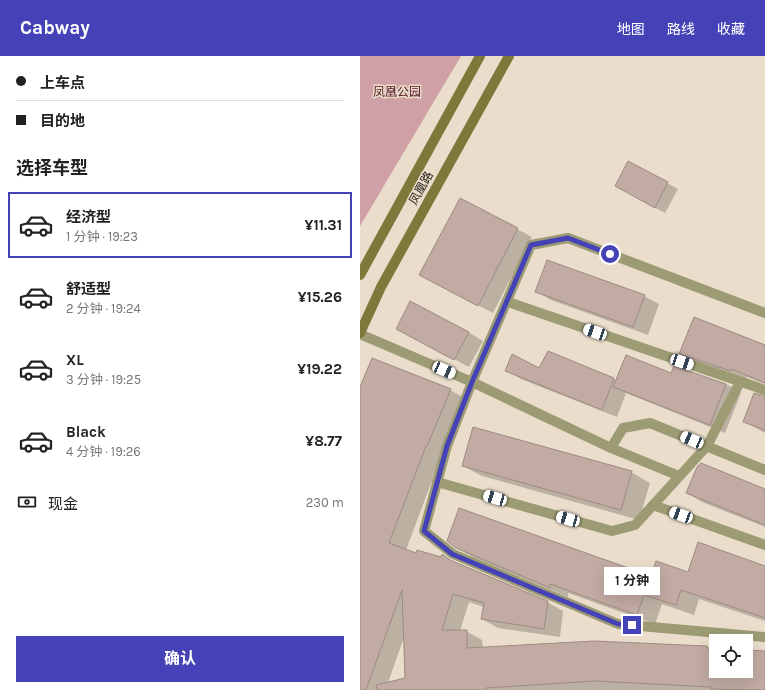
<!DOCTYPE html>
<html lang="zh">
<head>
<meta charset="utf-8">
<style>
	:root { --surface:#fff; --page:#f2f2f2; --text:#222; --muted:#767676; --line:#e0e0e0; --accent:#4542b7 }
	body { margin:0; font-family:Karla,"Noto Sans SC",sans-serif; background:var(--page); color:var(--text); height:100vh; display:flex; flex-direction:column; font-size:15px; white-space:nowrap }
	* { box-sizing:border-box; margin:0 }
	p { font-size:13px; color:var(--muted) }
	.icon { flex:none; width:22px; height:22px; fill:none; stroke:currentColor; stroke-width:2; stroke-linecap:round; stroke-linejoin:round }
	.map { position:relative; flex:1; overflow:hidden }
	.sheet { display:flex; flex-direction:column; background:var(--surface); width:360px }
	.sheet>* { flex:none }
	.top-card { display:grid; align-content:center; height:88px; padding:0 16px; background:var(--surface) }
	.fabs { position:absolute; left:349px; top:578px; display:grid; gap:8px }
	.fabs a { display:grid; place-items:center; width:44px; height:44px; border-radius:0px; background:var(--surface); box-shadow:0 4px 16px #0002; font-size:20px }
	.end { position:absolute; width:18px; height:18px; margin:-9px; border:5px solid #4542b7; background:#fff; box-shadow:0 0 0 2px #fff }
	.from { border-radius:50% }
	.bubble { position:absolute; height:28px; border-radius:0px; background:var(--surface); box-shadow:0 4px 16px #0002; font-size:13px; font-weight:700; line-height:28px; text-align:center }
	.car { position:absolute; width:12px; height:24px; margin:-12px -6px; border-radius:5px; box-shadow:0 0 3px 1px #0007; background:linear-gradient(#fff 24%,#345 0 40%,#fff 0 76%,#345 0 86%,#fff 0) }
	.top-card b { display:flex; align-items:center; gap:14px; height:38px; font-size:15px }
	.top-card b+b { border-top:1px solid var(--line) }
	.top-card i { width:10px; height:10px; background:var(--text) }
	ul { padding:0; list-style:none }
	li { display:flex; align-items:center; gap:12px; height:66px; margin:0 8px 6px; padding:0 8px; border:2px solid transparent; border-radius:0px }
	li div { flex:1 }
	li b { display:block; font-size:15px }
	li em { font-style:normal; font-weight:700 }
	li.current { border-color:var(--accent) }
	li>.icon { width:36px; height:36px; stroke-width:1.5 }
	h2 { padding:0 16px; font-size:18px; line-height:48px }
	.pay { display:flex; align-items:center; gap:10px; height:44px; padding:0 16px; font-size:15px }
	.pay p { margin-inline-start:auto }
	.primary-button { display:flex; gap:8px; margin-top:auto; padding:8px 16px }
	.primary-button a { flex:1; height:46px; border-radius:0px; background:var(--accent); color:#fff; font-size:16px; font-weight:700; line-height:46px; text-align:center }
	header { display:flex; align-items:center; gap:24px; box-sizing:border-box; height:56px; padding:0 20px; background:var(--accent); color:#fff }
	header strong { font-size:19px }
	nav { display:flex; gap:22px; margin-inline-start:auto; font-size:14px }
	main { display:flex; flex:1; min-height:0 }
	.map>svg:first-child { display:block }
</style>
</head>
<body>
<header>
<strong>Cabway</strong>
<nav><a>地图</a><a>路线</a><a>收藏</a></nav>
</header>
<main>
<section class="sheet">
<div class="top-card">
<b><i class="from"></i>上车点</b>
<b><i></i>目的地</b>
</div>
<h2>选择车型</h2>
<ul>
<li class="current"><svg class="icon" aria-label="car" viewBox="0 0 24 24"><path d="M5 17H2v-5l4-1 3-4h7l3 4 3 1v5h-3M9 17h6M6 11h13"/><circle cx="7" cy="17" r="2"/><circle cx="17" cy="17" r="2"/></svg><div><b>经济型</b><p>1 分钟 · 19:23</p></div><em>¥11.31</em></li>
<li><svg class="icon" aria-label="car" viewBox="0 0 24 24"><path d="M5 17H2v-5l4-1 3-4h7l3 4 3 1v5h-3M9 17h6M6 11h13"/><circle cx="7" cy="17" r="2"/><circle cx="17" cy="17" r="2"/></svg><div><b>舒适型</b><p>2 分钟 · 19:24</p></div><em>¥15.26</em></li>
<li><svg class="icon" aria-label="car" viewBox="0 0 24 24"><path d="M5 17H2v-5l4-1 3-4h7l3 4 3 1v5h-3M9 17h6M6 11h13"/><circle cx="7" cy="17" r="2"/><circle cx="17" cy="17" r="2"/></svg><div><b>XL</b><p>3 分钟 · 19:25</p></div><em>¥19.22</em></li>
<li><svg class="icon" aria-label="car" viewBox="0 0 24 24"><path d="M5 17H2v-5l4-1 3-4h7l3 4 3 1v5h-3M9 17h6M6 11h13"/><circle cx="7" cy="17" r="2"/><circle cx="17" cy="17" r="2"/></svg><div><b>Black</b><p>4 分钟 · 19:26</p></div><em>¥8.77</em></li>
</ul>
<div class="pay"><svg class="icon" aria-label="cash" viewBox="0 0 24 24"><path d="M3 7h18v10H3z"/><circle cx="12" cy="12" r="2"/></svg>现金<p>230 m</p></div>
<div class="primary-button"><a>确认</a></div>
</section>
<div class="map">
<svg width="405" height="634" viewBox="0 0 405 634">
	<rect width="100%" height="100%" fill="#eaddcb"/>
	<!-- green -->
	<path fill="#cfa0a5" d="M0 0H101L0 170Z"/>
	<!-- shadow -->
	<g fill="#0003" fill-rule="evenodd">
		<path d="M269 106 318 133 305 157 266 136Z"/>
		<path d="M100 143 172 181 133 257 75 227Z"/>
		<path d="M176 235 284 240 299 248 288 279 191 244Z"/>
		<path d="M108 276 123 285 109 311 52 281Z"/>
		<path d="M405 290V328L387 321 386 323 335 306 320 297Z"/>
		<path d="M188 297 256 324 366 328 381 337 365 377 266 337 257 361 161 323 146 314 179 313Z"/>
		<path d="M0 333 90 334 106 343 82 398 46 494 57 498 82 503 83 499 99 509 187 546 203 555 200 581 138 572 122 563 124 551 109 546 100 575H106L122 584 123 592 347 591 356 594V615H386V595L405 596V634H0ZM44 581 46 622 28 627Z"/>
		<path d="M405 341V377L385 366Z"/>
		<path d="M103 410 271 416 290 427 279 464 122 420Z"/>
		<path d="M405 434V471L342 446 327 437Z"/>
		<path d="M97 492 291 521 405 511V565L339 543 334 559 302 548 295 568 208 537V541L115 502Z"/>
	</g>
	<!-- building -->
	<g fill="#c1aba3" stroke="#9e8a82">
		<path d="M268 105 308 126 295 152 255 130Z"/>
		<path d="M100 142 158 172 118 250 59 219Z"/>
		<path d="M187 204 285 239 273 271 175 236Z"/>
		<path d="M50 245 109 276 94 304 36 273Z"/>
		<path d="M334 261 405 289V327L372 313 371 315 319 298Z"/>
		<path d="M188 295 254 322 242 354 145 315 152 298 179 312Z"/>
		<path d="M266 299 311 317 314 310 366 328 350 369 253 331Z"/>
		<path d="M12 302 91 333 67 390H66L29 487 56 497 57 494 81 501 82 498 90 504 188 545 184 573 121 563 124 547 93 538 82 574H107V592L234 585 347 590V592L356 593V615H386V594L405 595V634L351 633V631L235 625 126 632V634H17L16 629 45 622 42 534 6 634H0V331Z"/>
		<path d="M394 337 405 340V374L383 366Z"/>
		<path d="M113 371 272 415 261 454 102 410Z"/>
		<path d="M341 407 405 433V469L326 437 337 411Z"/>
		<path d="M99 452 291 520 296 505 328 516 338 486 405 510V562L321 534 316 549 284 539 277 559 190 528V532L96 492 87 485Z"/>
	</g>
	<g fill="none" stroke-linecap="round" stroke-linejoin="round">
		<!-- street -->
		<g stroke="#9c9b73" stroke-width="10">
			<path d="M148 246 405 334"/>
			<path d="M405 257 208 182 171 189 112 326 87 390 64 475 93 498 258 568 405 581"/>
			<path d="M0 278 112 326 251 392 319 420"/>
			<path d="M251 392 263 372 290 367 405 414"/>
			<path d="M77 426 252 475 275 469 347 390 380 326"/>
			<path d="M293 449 405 489"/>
		</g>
		<!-- secondary -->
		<g stroke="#7c793a" stroke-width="10">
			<path d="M0 219 120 0"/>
			<path d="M0 277 21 231 149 0"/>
		</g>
	</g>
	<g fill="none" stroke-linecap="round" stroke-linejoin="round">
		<!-- route -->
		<path stroke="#4542b7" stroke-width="5" d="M250 198 208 182 171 189 112 326 87 390 64 475 92 498 258 568 272 569"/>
	</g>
	<g text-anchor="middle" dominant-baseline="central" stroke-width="3" stroke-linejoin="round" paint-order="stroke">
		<!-- park labels -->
		<g font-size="12" fill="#551422" stroke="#eaddcb">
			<text x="37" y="36">凤凰公园</text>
		</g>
		<!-- street labels -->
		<g font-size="12" fill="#26211a" stroke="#eaddcb">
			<text transform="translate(61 132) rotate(-61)">凤凰路</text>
		</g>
	</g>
</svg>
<div class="fabs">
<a><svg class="icon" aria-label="locate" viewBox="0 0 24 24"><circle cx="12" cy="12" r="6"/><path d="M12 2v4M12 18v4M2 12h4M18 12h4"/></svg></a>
</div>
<i class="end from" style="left:250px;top:198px"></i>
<i class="end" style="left:272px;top:569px"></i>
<div class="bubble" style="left:244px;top:511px;width:56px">1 分钟</div>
<i class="car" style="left:235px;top:276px;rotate:289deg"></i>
<i class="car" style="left:322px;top:306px;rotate:109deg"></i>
<i class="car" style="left:84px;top:314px;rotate:113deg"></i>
<i class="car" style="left:332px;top:384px;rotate:293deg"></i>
<i class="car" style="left:135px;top:442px;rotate:286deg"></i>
<i class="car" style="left:321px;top:459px;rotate:290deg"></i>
<i class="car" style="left:208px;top:463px;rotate:286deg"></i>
</div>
</main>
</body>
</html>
